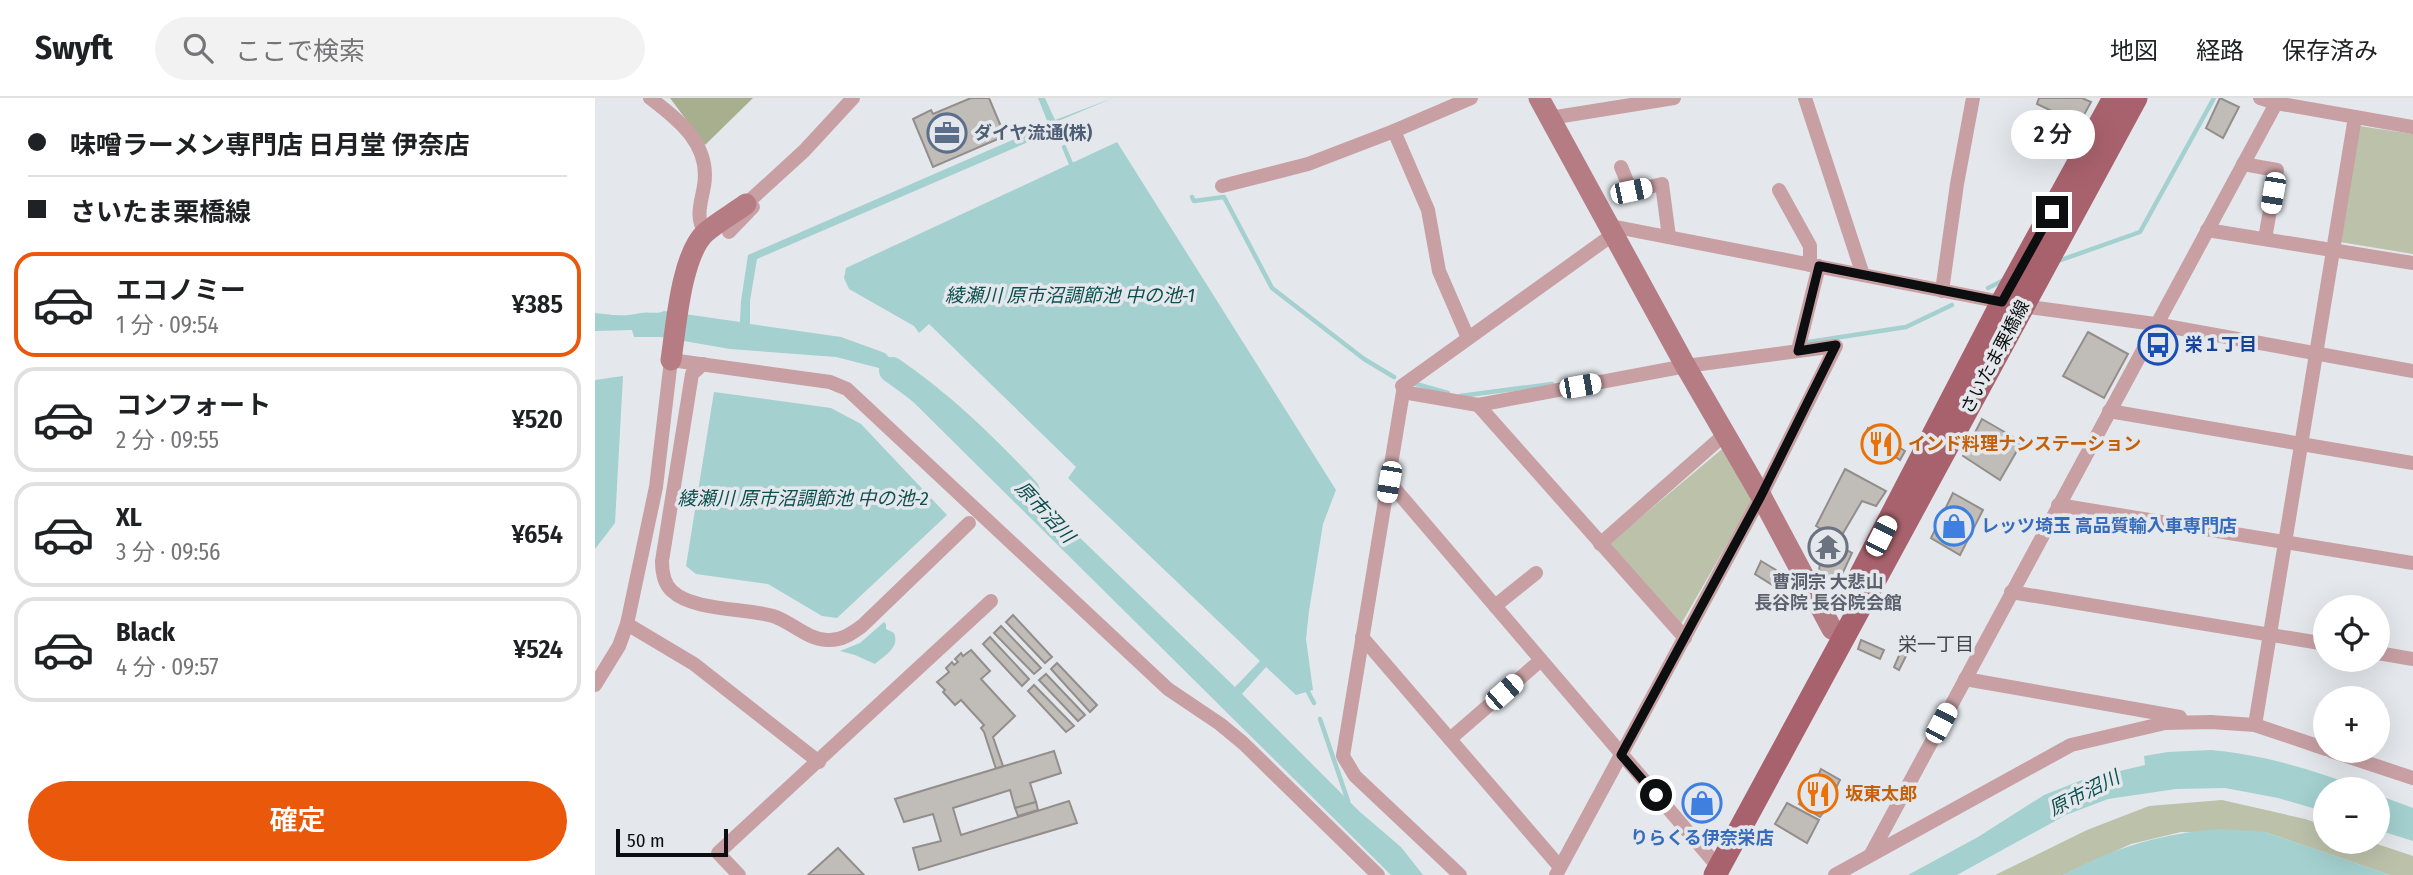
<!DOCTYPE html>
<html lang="ja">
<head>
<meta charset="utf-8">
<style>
	:root { --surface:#fff; --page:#f2f2f2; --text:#202124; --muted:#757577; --line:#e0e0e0; --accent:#ea580c }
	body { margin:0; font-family:"Fira Sans Condensed","Noto Sans JP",sans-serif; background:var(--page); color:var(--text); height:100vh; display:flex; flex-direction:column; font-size:26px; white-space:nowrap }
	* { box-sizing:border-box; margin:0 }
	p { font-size:23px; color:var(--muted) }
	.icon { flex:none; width:38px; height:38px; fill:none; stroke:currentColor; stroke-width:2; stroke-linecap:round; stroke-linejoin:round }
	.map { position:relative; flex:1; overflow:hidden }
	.sheet { display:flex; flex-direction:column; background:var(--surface); width:595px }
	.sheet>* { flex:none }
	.banner { display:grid; align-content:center; height:154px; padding:0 28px; background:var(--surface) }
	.controls { position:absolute; left:1718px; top:497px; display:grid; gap:14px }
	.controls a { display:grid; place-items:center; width:77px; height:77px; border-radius:50%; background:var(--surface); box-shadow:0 7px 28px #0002; font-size:35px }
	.scale { position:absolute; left:21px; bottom:18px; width:112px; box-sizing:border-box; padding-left:7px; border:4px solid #0d0e0f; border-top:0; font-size:19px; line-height:24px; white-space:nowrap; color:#0d0e0f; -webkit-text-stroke:5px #e4e8ec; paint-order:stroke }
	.end { position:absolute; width:32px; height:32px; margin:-16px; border:9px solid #0d0e0f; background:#fff; box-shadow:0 0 0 4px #fff }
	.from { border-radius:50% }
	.bubble { position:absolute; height:49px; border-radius:24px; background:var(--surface); box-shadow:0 7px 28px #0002; font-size:23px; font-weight:600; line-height:49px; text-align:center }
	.car { position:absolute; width:21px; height:42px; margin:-21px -10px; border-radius:9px; box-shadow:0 0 5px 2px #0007; background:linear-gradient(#fff 24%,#345 0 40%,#fff 0 76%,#345 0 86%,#fff 0) }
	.banner b { display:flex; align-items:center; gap:24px; height:66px; font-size:26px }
	.banner b+b { border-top:2px solid var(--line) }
	.banner i { width:18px; height:18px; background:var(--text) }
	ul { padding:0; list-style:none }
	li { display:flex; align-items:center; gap:21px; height:105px; margin:0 14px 10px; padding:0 14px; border:4px solid var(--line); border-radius:21px }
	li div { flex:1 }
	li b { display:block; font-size:26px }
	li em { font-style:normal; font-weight:600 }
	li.current { border-color:var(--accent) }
	li>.icon { width:63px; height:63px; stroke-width:1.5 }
	.button { display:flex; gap:14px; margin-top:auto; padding:14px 28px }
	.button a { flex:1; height:80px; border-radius:42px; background:var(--accent); color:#fff; font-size:28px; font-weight:600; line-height:80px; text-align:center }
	header { display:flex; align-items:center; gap:42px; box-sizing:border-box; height:98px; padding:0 35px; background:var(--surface); border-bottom:2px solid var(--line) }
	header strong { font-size:33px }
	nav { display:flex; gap:38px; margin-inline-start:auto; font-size:24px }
	.search { width:490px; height:63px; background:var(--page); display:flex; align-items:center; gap:18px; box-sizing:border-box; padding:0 24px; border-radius:38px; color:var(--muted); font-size:26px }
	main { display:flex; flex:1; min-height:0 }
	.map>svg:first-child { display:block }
</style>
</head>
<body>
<header>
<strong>Swyft</strong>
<div class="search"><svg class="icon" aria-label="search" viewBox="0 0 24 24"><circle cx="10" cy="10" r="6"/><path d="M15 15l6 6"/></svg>ここで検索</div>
<nav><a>地図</a><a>経路</a><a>保存済み</a></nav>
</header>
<main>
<section class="sheet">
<div class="banner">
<b><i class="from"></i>味噌ラーメン専門店 日月堂 伊奈店</b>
<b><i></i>さいたま栗橋線</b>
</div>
<ul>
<li class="current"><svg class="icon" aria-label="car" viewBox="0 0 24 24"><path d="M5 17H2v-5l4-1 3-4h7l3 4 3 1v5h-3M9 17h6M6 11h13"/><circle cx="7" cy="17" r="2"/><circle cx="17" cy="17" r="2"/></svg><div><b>エコノミー</b><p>1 分 · 09:54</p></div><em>¥385</em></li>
<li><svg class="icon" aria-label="car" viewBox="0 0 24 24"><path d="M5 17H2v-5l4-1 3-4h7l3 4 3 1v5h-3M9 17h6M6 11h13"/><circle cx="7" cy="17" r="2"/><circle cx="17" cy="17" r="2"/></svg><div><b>コンフォート</b><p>2 分 · 09:55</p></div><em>¥520</em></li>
<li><svg class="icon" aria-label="car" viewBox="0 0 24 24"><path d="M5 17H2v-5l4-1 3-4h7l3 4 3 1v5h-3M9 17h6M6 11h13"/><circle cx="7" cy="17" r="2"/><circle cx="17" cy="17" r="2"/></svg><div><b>XL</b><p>3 分 · 09:56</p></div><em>¥654</em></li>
<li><svg class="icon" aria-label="car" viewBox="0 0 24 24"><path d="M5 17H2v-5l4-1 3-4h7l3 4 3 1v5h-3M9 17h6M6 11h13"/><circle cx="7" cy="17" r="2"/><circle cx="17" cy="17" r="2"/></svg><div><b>Black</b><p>4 分 · 09:57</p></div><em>¥524</em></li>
</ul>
<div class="button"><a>確定</a></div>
</section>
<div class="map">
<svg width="1818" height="777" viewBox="0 0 1818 777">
	<rect width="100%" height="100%" fill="#e4e8ec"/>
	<!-- green -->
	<g fill="#bcc2aa">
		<path d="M1764 28 1818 36V156L1745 144Z"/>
		<path d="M1127 351 1159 399 1085 528 1013 447Z"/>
		<path d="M1627 702 1710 721 1731 728V744H1776L1818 758V777H1795L1670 734H1586L1536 746 1468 777H1400L1492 732 1554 708Z"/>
	</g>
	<!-- forest -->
	<path fill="#a7af8e" d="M75 0H158L110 47Z"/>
	<!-- water -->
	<g fill="#a4d0d0">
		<path d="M443 0H450L460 22 518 0 461 24 462 29 454 35 162 161 155 203V226L246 239 290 255 333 300 428 385 640 589 665 563 473 380 481 369 334 226 324 235 319 228 254 191 249 180 251 170 522 44 741 392 728 426 714 513 711 541 718 592 701 597 671 569 647 596 765 714 806 749 828 777H796L284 270 241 259 135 251 66 239H39L37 232 0 233V215C19 217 28 219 46 215 54 213 61 217 69 213L145 224 146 203 153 157 447 29 453 25Z"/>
		<path d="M28 278 20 425 0 451V282Z"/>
		<path d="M119 294 236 310 266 326 352 417 242 520 227 518 173 486 101 476 91 468Z"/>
		<path d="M289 524 291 526V531L299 535C305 550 290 557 280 566L260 557 245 553 265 545Z"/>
		<path d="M1616 652C1670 657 1719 672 1769 691H1731V714L1683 700 1630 690 1581 691 1513 701 1471 717 1362 777H1313L1383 739 1449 697 1487 682 1550 667 1549 658 1573 654Z"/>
		<path d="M1783 697 1818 710V743L1783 732Z"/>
		<path d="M1626 731 1670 734 1795 777H1468C1519 749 1569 735 1626 731Z"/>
	</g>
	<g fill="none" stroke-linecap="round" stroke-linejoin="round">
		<!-- stream -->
		<g stroke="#a4d0d0" stroke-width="4.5">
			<path d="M469 49 477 68"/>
			<path d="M597 99 599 103 629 99 677 190 769 261 799 279"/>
			<path d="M1466 162 1545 134 1619 0"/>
			<path d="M1393 190 1409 182"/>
			<path d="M1207 245 1311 229 1357 207"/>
			<path d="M821 286 853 295"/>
			<path d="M865 298 957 286"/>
			<path d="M711 590 719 605"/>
			<path d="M725 621 753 703"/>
		</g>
		<!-- river -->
		<path stroke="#a4d0d0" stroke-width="26" d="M297 272C348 307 390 348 432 393"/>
	</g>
	<!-- building -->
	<g fill="#c0bcb8" stroke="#938e8b" stroke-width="2">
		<path d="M376 0H394L410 38 338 69 318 21 336 12 338 16Z"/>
		<path d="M1444 0H1487L1496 4 1484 26 1442 6Z"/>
		<path d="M1625 0 1644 9 1628 40 1611 30Z"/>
		<path d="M1493 234 1533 256 1509 300 1468 278Z"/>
		<path d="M1387 321 1427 344 1405 382 1368 358Z"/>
		<path d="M1273 330 1310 353 1305 362 1299 358 1296 363 1292 360 1294 355 1270 338Z"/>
		<path d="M1250 371 1291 393 1281 408 1267 403 1244 442 1221 428Z"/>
		<path d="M1358 395 1388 412 1365 457 1336 440Z"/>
		<path d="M1229 440 1257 455 1244 483 1224 473 1225 464 1219 460Z"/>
		<path d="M1166 463 1186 475 1179 488 1160 476Z"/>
		<path d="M418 517 457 559 450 565 411 524Z"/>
		<path d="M406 528 446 570 439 576 399 535Z"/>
		<path d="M395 539 434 581 427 588 388 546Z"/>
		<path d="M1266 542 1289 552 1285 561 1263 551Z"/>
		<path d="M1309 546 1315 550 1304 572 1299 569Z"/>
		<path d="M376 552 395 573 386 581 420 618 398 639 408 668 401 671 389 634 386 630 389 627 366 602 360 607 348 594 350 592 342 584 354 574 351 570 357 564 359 567 363 564 360 561 366 555 368 558Z"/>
		<path d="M462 565 502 607 495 614 456 571Z"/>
		<path d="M451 576 490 617 483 623 444 582Z"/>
		<path d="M439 587 479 628 471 634 433 593Z"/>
		<path d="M459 653 466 675 435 685 441 704 420 710 415 692 358 710 366 737 474 703 482 725 324 772 318 750 346 743 338 716 309 724 300 701Z"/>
		<path d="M1226 671 1245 682 1231 710 1226 707 1224 712 1228 715 1225 719 1204 706 1206 703 1210 704 1213 694 1209 693 1214 684 1219 687Z"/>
		<path d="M441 704 443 712 423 718 420 710Z"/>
		<path d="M1192 705 1224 722 1212 745 1180 726Z"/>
		<path d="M243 750 269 777H213Z"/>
	</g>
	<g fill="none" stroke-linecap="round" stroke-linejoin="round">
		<!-- street -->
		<g stroke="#c8a0a4" stroke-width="14">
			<path d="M55 0C84 22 116 47 109 88 106 106 100 118 110 135"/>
			<path d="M1210 0 1268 177"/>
			<path d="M1665 0 1681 5 1818 29"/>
			<path d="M955 20 1079 0"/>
			<path d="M799 33 833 112 844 173 873 240"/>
			<path d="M1648 66 1682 72 1670 141"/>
			<path d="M1026 69 1036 93 1067 86 1074 139"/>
			<path d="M627 88 713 66 799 33 876 0"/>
			<path d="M1184 92 1215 148V167"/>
			<path d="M151 106 209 53 258 0"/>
			<path d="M1016 128 1427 208 1560 226 1818 273"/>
			<path d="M1612 132 1818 165"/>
			<path d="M134 134 158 109"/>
			<path d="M1347 193 1362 86 1378 0"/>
			<path d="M1203 252 1224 168"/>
			<path d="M108 266 97 276 67 463C67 474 69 486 77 493 98 513 151 510 178 518 197 524 211 541 232 542 246 543 256 536 267 528L374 425"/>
			<path d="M807 288 1020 135"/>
			<path d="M883 307 1090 540"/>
			<path d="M1514 313 1818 365"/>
			<path d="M794 384 1124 770"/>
			<path d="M1463 407 1818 465"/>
			<path d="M1005 446 1129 337"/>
			<path d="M1416 494 1731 546"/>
			<path d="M900 508 941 475"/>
			<path d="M32 526 99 566 224 664"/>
			<path d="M767 539 965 769"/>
			<path d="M1783 555 1818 561"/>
			<path d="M1370 581 1585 619"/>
			<path d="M0 587 24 548 32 526 61 389 76 262 235 284 252 291 573 591 625 626 648 645 783 777"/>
			<path d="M1660 627 1760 19"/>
			<path d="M855 641 946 562"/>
			<path d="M1736 653 1818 680"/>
			<path d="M1276 756 1684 0"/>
			<path d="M144 777 123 755 396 503"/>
			<path d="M865 777 760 678 748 658 808 294 883 307 1091 268 1241 248 1166 398 961 777"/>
			<path d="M1240 777 1476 647 1570 625 1616 624 1660 627 1731 651"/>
		</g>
		<!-- secondary -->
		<g stroke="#b67c84" stroke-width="21">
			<path d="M944 0 1090 267 1166 398 1237 531 1251 537"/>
			<path d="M76 262C81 229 86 158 110 135 121 125 139 115 151 106"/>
		</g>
		<!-- primary -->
		<g stroke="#a8626d" stroke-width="23">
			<path d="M1266 476 1407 204 1519 0"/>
			<path d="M1120 777 1541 0"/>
		</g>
	</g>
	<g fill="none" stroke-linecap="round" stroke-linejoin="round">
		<!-- route -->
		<path stroke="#0d0e0f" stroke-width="9" d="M1061 697 1026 657 1166 398 1241 247 1203 253 1224 168 1407 204 1457 114"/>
	</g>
	<!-- icons -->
	<defs>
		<g id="office-ring" transform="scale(2.0125)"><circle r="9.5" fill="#e4e8ec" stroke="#5c6f8a" stroke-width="1.5"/><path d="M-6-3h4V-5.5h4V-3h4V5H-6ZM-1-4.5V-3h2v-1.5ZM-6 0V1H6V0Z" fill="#5c6f8a"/></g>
		<g id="bus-ring" transform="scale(2.0125)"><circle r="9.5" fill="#e4e8ec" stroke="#1a4fb4" stroke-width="1.5"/><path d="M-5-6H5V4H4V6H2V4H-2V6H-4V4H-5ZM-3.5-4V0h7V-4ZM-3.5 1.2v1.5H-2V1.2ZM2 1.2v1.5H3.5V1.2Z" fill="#1a4fb4"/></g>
		<g id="restaurant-ring" transform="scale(2.0125)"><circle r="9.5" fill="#e4e8ec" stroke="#e8710a" stroke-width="1.5"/><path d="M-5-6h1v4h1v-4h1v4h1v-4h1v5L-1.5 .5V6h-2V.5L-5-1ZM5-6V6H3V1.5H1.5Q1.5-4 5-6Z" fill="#e8710a"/></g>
		<g id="shop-ring" transform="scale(2.0125)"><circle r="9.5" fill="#e4e8ec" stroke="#3f7fe0" stroke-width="1.5"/><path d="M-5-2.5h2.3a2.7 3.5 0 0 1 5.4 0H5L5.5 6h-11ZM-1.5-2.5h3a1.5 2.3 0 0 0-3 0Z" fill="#3f7fe0"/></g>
		<g id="temple-ring" transform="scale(2.0125)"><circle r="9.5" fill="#e4e8ec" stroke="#6b7280" stroke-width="1.5"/><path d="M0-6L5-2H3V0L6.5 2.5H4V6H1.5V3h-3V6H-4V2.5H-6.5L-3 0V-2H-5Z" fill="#6b7280"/></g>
	</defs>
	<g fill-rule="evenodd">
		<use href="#office-ring" x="352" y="35"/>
		<use href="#bus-ring" x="1563" y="247"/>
		<use href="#restaurant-ring" x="1286" y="346"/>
		<use href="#shop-ring" x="1359" y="428"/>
		<use href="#temple-ring" x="1233" y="449"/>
		<use href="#restaurant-ring" x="1223" y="696"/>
		<use href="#shop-ring" x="1107" y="705"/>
	</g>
	<g text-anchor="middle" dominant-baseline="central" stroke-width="7" stroke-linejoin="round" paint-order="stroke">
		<!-- service labels -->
		<g font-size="18" font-weight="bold" fill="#4e5e75" stroke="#e4e8ec" text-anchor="start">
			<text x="379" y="35">ダイヤ流通(株)</text>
		</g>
		<!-- transit labels -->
		<g font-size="18" font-weight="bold" fill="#164399" stroke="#e4e8ec" text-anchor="start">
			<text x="1590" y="247">栄１丁目</text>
		</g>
		<!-- street labels -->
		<g font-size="18" fill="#0d0e0f" stroke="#e4e8ec">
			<text transform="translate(1400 259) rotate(-62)">さいたま栗橋線</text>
		</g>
		<!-- food labels -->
		<g font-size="18" font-weight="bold" fill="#c56008" stroke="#e4e8ec" text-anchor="start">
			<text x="1313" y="346">インド料理ナンステーション</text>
			<text x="1250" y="696">坂東太郎</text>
		</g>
		<!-- shop labels -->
		<g font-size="18" font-weight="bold" fill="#366cbe" stroke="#e4e8ec" text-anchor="start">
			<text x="1386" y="428">レッツ埼玉 高品質輸入車専門店</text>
			<text x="1107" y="740" text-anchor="middle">りらくる伊奈栄店</text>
		</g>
		<!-- worship labels -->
		<g font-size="18" font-weight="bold" fill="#5b616d" stroke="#e4e8ec">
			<text x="1233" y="484">曹洞宗 大悲山<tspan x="1233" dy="21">長谷院 長谷院会館</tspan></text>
		</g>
		<!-- water labels -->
		<g font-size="19" font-style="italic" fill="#0d4f4f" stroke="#e4e8ec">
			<text x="475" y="197">綾瀬川 原市沼調節池 中の池-1</text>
			<text x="208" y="400">綾瀬川 原市沼調節池 中の池-2</text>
			<text transform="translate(450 414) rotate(47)">原市沼川</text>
			<text transform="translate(1489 695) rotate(-27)">原市沼川</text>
		</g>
		<!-- neighbourhood labels -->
		<g font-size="19" fill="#44474b" stroke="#e4e8ec">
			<text x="1341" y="546">栄一丁目</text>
		</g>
	</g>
</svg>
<div class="controls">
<a><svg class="icon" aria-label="locate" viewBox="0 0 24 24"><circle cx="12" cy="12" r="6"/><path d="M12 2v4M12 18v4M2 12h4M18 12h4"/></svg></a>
<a>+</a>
<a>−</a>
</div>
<div class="scale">50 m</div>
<i class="end from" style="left:1061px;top:697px"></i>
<i class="end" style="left:1457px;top:114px"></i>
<div class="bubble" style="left:1416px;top:12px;width:84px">2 分</div>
<i class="car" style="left:1036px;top:93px;rotate:78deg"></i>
<i class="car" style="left:1678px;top:95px;rotate:190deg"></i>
<i class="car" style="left:985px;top:288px;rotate:80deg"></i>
<i class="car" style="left:794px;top:384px;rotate:190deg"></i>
<i class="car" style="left:1286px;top:438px;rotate:27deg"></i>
<i class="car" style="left:909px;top:594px;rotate:49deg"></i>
<i class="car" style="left:1346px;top:625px;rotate:28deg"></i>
</div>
</main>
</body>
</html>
